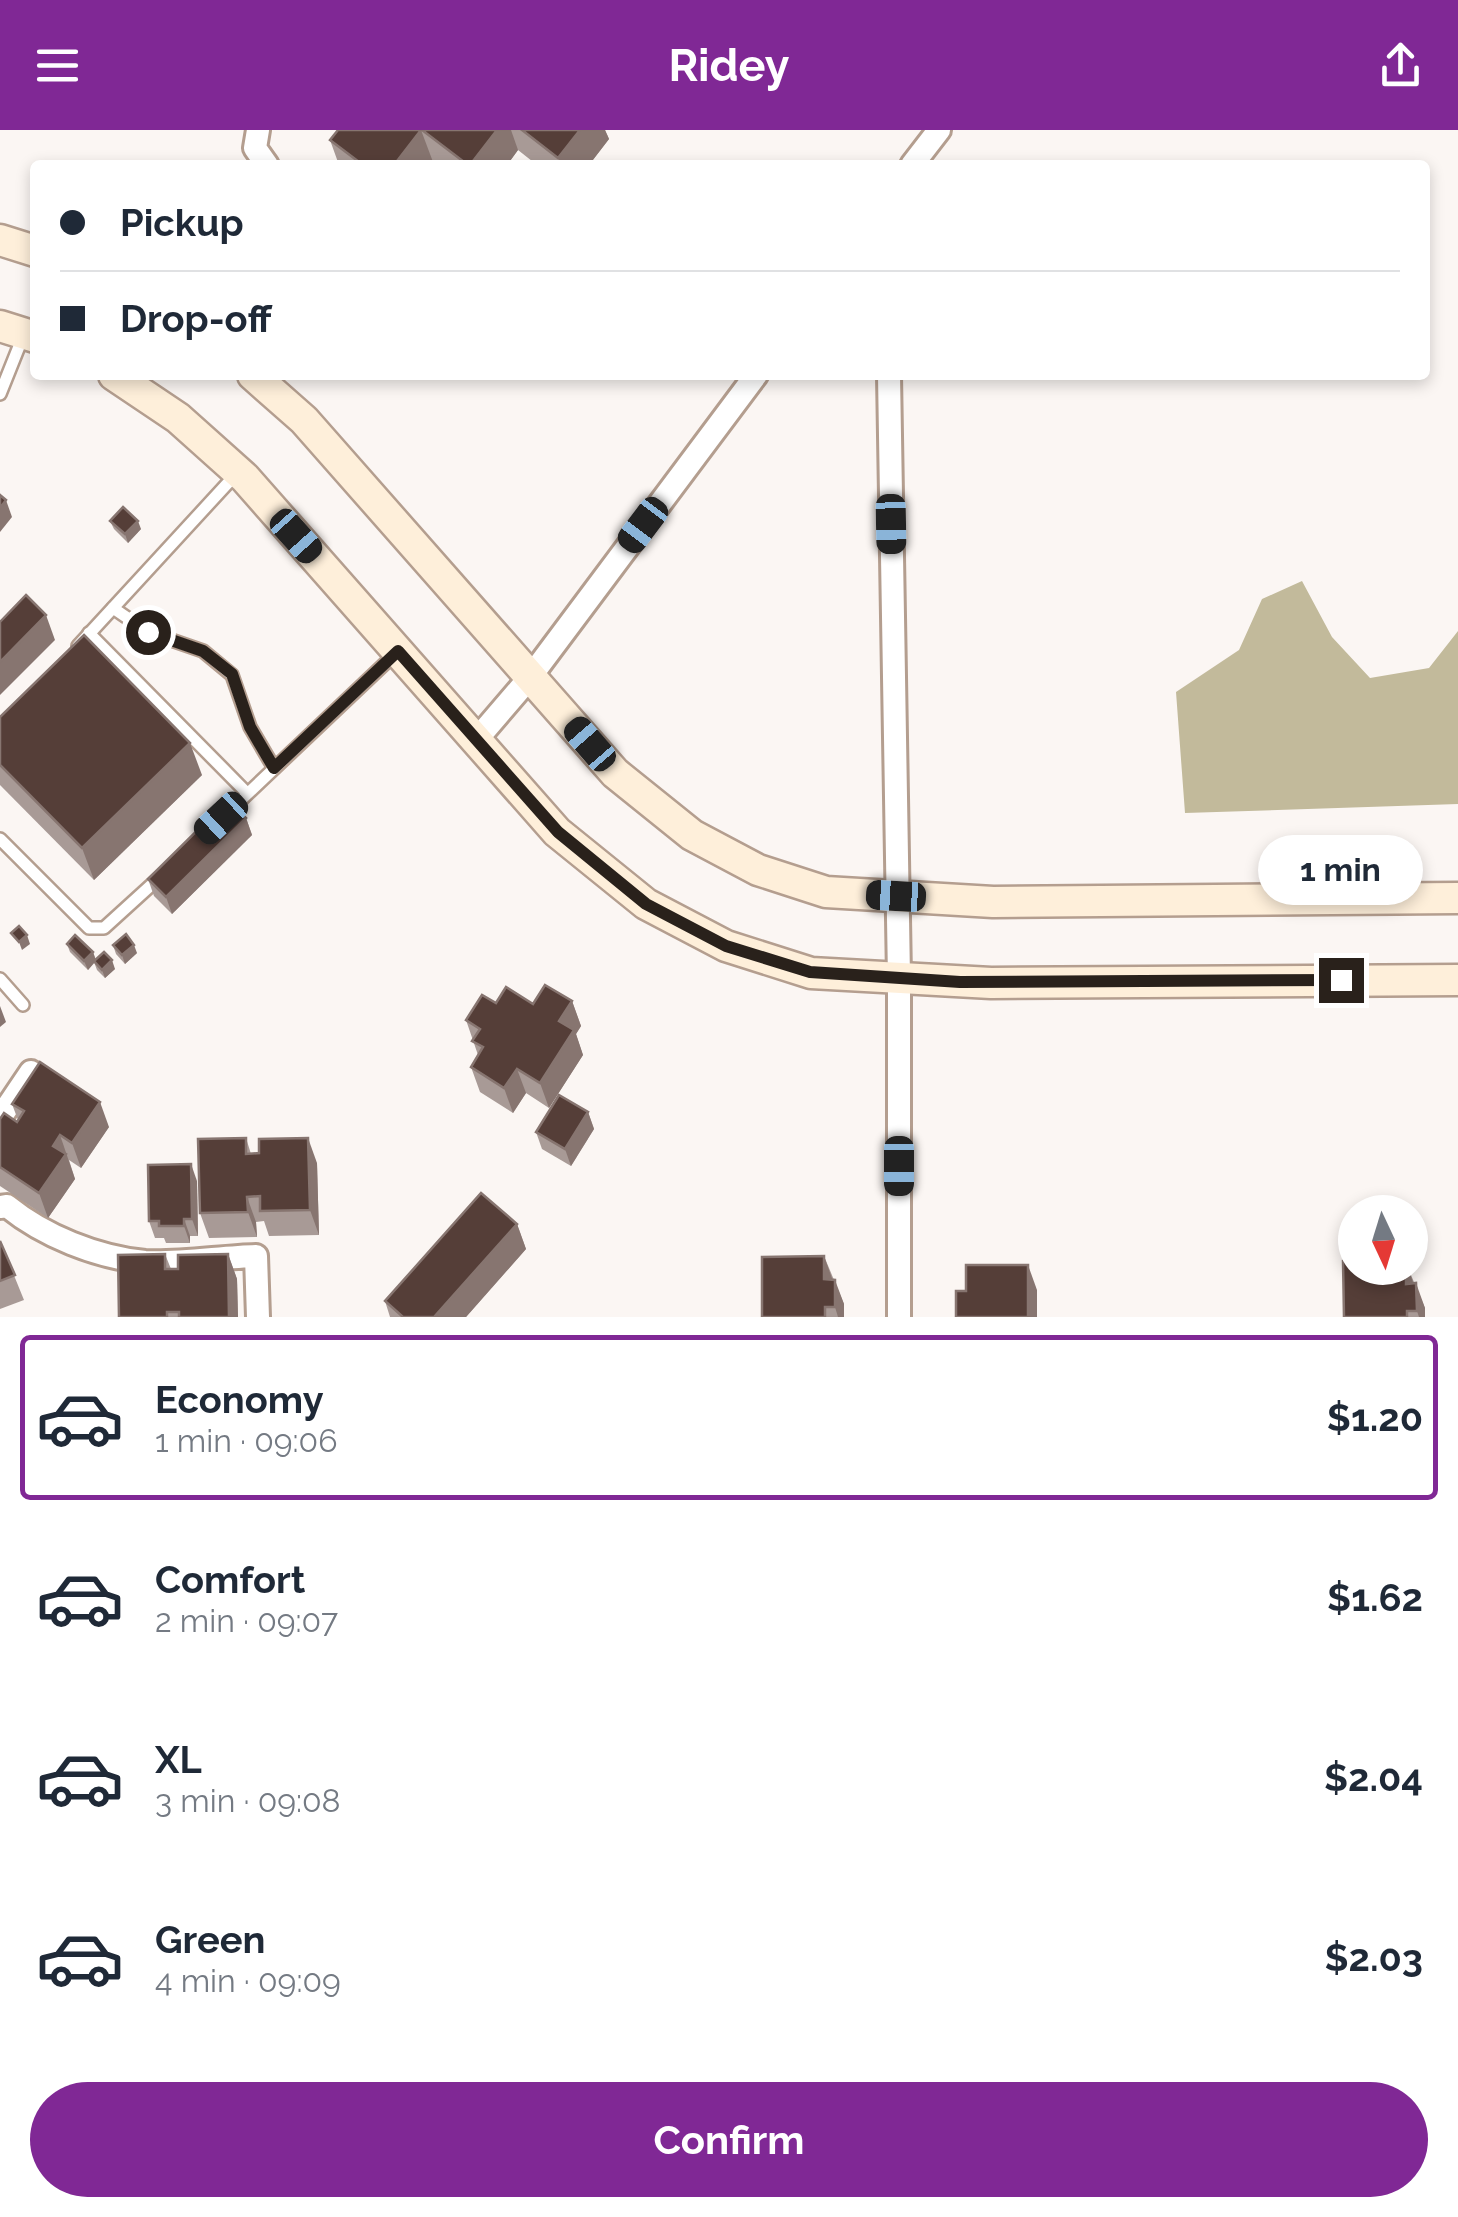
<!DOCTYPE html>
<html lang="en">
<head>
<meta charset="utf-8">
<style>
	:root { --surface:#fff; --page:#f2f2f3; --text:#1f2937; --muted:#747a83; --line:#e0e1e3; --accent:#802895 }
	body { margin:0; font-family:Raleway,sans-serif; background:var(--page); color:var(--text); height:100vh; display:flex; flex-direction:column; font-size:38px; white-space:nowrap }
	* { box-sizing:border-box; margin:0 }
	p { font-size:32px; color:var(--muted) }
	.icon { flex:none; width:55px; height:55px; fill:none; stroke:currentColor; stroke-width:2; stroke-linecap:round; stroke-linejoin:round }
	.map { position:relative; height:1187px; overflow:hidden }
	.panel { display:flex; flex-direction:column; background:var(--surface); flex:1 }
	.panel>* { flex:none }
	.top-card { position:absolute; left:30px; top:30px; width:1400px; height:220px; border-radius:10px; box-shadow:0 5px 15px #0003; display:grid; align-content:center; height:220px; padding:0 30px; background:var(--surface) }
	.needle { width:65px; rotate:176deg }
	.fabs { position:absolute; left:1338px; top:1065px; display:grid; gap:20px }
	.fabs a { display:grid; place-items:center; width:90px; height:90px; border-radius:50%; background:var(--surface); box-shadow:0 5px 15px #0003; font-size:50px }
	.end { position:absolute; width:45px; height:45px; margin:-22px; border:12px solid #29211b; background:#fff; box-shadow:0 0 0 5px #fff }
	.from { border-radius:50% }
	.bubble { position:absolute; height:70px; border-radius:35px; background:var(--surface); box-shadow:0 5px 15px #0003; font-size:32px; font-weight:700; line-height:70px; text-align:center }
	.car { position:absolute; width:30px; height:60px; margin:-30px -15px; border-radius:12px; box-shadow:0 0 8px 2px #0007; background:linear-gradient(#222 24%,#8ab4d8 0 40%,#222 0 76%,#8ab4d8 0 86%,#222 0) }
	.top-card b { display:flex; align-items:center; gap:35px; height:95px; font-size:38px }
	.top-card b+b { border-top:2px solid var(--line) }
	.top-card i { width:25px; height:25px; background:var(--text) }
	ul { padding:18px 0 0; list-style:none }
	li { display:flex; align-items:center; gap:30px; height:165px; margin:0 20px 15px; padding:0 10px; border:5px solid transparent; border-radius:10px }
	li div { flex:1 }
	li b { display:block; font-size:38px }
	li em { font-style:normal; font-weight:700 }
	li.on { border-color:var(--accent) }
	li>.icon { width:90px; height:90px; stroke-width:1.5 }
	.button { display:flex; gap:20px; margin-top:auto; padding:20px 30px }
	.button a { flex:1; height:115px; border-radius:60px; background:var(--accent); color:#fff; font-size:40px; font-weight:700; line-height:115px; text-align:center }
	header { display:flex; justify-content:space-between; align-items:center; height:130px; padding:0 30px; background:var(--accent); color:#fff; font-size:45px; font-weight:700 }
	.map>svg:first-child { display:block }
</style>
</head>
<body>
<header><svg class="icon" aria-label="menu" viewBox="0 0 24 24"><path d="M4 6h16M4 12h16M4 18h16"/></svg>Ridey<svg class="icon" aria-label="share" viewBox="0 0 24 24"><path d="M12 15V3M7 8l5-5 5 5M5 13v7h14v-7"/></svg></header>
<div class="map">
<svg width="1458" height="1187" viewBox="0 0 1458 1187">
	<rect width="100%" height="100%" fill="#fbf6f3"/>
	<!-- water -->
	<path fill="#c2ba9b" d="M1302 451 1332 507 1370 548 1429 538 1458 501V674L1185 683 1176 562 1239 520 1262 469Z"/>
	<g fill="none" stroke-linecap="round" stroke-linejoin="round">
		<!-- lane casing -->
		<g stroke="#b49e8f" stroke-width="16">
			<g id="lane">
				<path d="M0 264 24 204"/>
				<path d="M113 478 148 502 203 521 232 545 250 597 274 638"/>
				<path d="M89 503 247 663"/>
				<path d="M78 516 238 342"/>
				<path d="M223 687 395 524"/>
				<path d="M0 709 89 798H104L159 748"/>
				<path d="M0 849 23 875"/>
			</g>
		</g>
		<!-- street casing -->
		<g stroke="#b49e8f" stroke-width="28">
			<g id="street">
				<path d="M258 0 255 18 267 35"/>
				<path d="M912 35 939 0"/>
				<path d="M889 245 899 848V1187"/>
				<path d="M477 609 531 546 756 245"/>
				<path d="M0 988 31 942"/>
				<path d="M0 1077 7 1076C44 1106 96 1127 145 1132 177 1134 222 1127 256 1126L258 1187"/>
			</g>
		</g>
		<!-- secondary casing -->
		<g stroke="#b49e8f" stroke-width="35">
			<g id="secondary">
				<path d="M0 110 35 121"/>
				<path d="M0 196 35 207"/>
				<path d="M114 245 178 288 245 348 557 702 646 774 726 816 811 843 991 853 1458 850"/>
				<path d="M253 245 304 290 615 643 692 705 758 740 826 762 993 772 1458 768"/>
			</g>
		</g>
		<!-- lane -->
		<use href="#lane" stroke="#fff" stroke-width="11"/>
		<!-- street -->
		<use href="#street" stroke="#fff" stroke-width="22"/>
		<!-- secondary -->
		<use href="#secondary" stroke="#feefda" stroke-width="30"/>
	</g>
	<!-- wall -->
	<g fill="#a89a96">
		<path d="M338 0H605L609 9 589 35H537L518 20 507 35H437L433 32 431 35H339L330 10Z"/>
		<path d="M110 391 141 399 128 413 114 399Z"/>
		<path d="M0 587 202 645 94 750 0 655Z"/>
		<path d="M246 688 252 705 172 784 154 766 148 749Z"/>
		<path d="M67 814 93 822 96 830 115 839 105 848 97 840 94 832 88 840 70 822Z"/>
		<path d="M113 815 137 823 125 834 116 824Z"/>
		<path d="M572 871 581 896 576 904 583 925 549 978 526 963 513 983 480 962 471 937 478 925 466 890 496 873 533 874Z"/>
		<path d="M12 974 109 997 81 1038 69 1030 75 1049 48 1088 0 1056V989L17 992 18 990Z"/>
		<path d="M588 982 594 999 571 1036 542 1019 536 1002Z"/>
		<path d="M246 1008 251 1024 317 1033 319 1105 269 1106 264 1091 256 1092 257 1107 209 1108 200 1083Z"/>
		<path d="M197 1051 198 1106H190V1113H166L164 1108H155L149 1091Z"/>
		<path d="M517 1094 526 1119 466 1187H390L385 1171Z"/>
		<path d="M0 1111 24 1170 0 1179Z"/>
		<path d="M165 1124 171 1139H178L228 1124 237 1149 238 1187H119Z"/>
		<path d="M824 1126 844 1174V1187H762Z"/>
		<path d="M1355 1138H1408L1425 1178V1187H1344Z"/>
	</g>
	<!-- shaded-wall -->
	<g fill="#877570">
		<path d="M421 0 433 32 431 35H394Z"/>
		<path d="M497 0H511L518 20 507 35H470Z"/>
		<path d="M580 0H605L609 9 589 35H561L558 28Z"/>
		<path d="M6 370 12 387 0 402V378Z"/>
		<path d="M138 391 141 399 128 413 125 404Z"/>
		<path d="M46 485 55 510 0 565V532Z"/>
		<path d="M190 613 202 645 94 750 82 718Z"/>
		<path d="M246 688 252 705 172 784 166 767Z"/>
		<path d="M27 805 30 814 22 820 19 812Z"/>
		<path d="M134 815 137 823 125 834 122 825Z"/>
		<path d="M93 822 96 831 88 840 84 831Z"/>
		<path d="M112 830 115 839 105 848 102 840Z"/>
		<path d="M572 871 581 896 576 904 583 925 549 978 540 953 559 891Z"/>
		<path d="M0 876 6 892 0 897Z"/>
		<path d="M517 939 526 963 513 983 504 958Z"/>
		<path d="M100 972 109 997 81 1038 72 1013Z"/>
		<path d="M588 982 594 999 571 1036 565 1019Z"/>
		<path d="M60 1005 75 1049 48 1088 39 1063 53 1016Z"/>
		<path d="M308 1008 317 1033 319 1105 310 1080Z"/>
		<path d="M191 1034 197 1051 198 1106 192 1089Z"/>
		<path d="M247 1067 256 1092 257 1107 248 1082Z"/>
		<path d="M184 1089 190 1106V1113L184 1096Z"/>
		<path d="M517 1094 526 1119 466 1187H434Z"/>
		<path d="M228 1124 237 1149 238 1187H229Z"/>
		<path d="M824 1126 833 1151 824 1149Z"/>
		<path d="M1028 1135 1037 1160V1187H1028Z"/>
		<path d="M1406 1138H1408L1414 1155 1406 1154Z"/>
		<path d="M835 1150 844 1174V1187H838L835 1177Z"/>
		<path d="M1416 1153 1425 1178V1187H1419L1417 1181Z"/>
	</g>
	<!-- building -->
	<g fill="#553e38" stroke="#877570" stroke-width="2.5">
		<path d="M338 0H421L394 35H363L330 10Z"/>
		<path d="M422 0H497L470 35H468Z"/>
		<path d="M522 0H580L558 28Z"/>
		<path d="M0 365 6 370 0 378Z"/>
		<path d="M123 377 138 391 125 404 110 391Z"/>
		<path d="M26 465 46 485 0 532V492Z"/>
		<path d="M84 505 190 613 82 718 0 635V587Z"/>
		<path d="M228 670 246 688 166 767 148 749Z"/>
		<path d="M19 796 27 805 19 812 11 803Z"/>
		<path d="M126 804 134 815 122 825 113 815Z"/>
		<path d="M75 805 93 822 84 831 67 814Z"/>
		<path d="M104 822 112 830 102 840 94 831Z"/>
		<path d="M545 855 572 871 559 891 574 900 540 953 517 939 504 958 471 937 483 917 472 911 480 899 466 890 482 865 496 873 506 857 533 874Z"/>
		<path d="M40 932 100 972 72 1013 60 1005 53 1016 66 1024 39 1063 0 1037V989L4 983 17 992 24 981 12 974Z"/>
		<path d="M559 965 588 982 565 1019 536 1002Z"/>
		<path d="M246 1008V1024L259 1023V1009L308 1008 310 1080 260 1081V1066L247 1067 248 1082 200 1083 198 1009Z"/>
		<path d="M191 1034 192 1089H184V1096H159V1091H149L148 1035Z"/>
		<path d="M481 1063 517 1094 434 1187H403L385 1171Z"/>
		<path d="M0 1111 15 1145 0 1151Z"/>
		<path d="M165 1124V1139H178V1125L228 1124 229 1187H179V1182H167V1187H119L118 1125Z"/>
		<path d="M824 1126V1149L835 1150V1177H825V1187H762V1127Z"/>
		<path d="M1343 1131H1355V1138H1406V1154L1416 1153 1417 1181H1407V1187H1344Z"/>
		<path d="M966 1135H1028V1187H956V1161H966Z"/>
	</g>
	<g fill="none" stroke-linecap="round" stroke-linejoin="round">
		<!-- route -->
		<path stroke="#29211b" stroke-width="12" d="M148 502 203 521 232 544 250 597 274 638 398 521 558 702 646 774 726 816 810 842 960 852 1341 850"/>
	</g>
</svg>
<div class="fabs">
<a><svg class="needle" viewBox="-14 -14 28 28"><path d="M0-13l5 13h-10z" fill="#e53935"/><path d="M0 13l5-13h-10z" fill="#747a83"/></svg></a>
</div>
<i class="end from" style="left:148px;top:502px"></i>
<i class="end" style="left:1341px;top:850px"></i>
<div class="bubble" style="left:1258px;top:705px;width:165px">1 min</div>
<i class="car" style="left:891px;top:394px;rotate:179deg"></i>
<i class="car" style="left:643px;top:395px;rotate:217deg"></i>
<i class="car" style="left:296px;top:406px;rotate:138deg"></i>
<i class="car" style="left:590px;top:614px;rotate:319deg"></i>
<i class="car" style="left:221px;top:688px;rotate:227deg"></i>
<i class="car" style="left:896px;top:766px;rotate:273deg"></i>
<i class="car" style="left:899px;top:1036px;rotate:180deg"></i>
<div class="top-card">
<b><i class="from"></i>Pickup</b>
<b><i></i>Drop-off</b>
</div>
</div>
<section class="panel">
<ul>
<li class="on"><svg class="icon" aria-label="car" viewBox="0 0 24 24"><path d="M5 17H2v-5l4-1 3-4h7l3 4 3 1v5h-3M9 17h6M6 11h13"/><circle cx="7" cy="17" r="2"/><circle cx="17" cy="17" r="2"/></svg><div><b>Economy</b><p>1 min · 09:06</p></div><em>$1.20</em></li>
<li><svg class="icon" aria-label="car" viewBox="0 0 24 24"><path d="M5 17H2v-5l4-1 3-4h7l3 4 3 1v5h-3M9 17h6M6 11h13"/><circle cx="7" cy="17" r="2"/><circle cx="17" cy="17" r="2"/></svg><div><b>Comfort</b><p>2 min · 09:07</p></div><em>$1.62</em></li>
<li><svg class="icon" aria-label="car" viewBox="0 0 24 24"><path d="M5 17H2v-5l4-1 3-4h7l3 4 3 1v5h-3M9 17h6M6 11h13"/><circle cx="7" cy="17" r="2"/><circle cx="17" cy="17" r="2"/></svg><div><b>XL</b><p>3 min · 09:08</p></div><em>$2.04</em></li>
<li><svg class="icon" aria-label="car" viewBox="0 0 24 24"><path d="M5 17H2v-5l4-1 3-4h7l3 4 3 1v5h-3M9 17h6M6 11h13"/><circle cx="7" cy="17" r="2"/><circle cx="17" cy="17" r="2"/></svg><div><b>Green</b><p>4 min · 09:09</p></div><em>$2.03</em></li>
</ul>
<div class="button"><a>Confirm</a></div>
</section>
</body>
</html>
